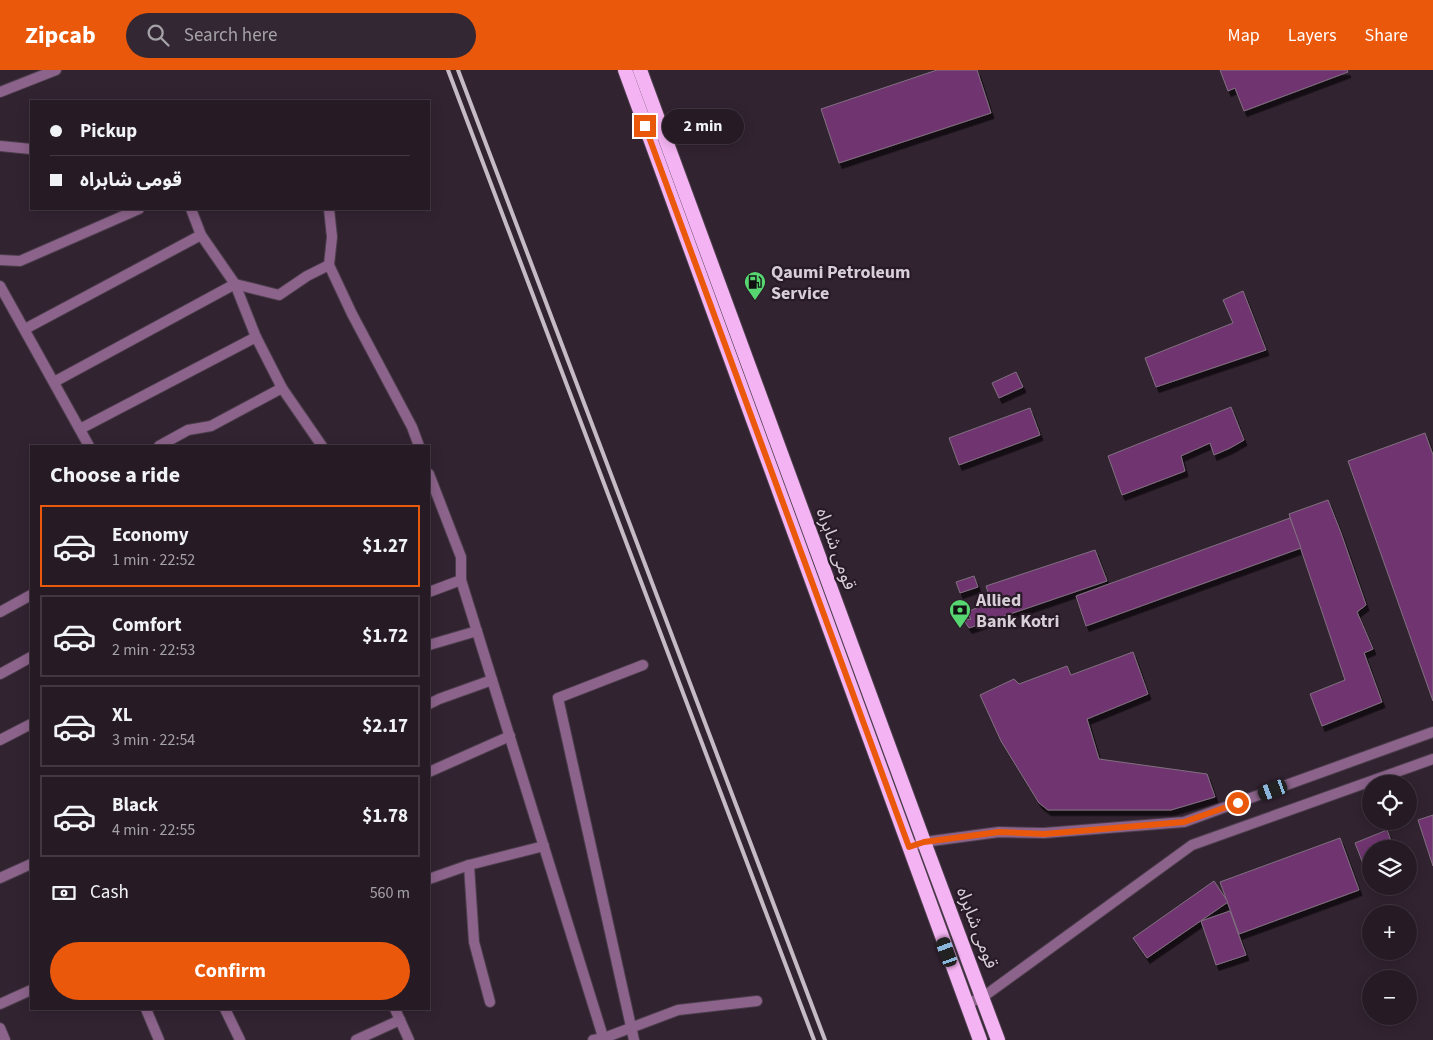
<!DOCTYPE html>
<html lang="en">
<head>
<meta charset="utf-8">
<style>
	:root { --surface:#261a25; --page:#322732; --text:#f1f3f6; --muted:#a4a1a7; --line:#423842; --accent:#ea580c }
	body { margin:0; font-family:"Source Sans 3","Noto Sans Arabic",sans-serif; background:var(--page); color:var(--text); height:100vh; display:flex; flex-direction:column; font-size:19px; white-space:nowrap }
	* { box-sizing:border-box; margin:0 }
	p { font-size:16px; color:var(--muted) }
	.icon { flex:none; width:28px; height:28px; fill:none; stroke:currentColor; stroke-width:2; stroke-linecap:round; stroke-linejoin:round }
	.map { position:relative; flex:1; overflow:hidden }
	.details { position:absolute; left:30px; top:375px; width:400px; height:565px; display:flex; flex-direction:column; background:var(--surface); border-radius:0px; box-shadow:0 2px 12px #0003,0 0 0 1px var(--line) }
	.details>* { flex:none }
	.hud { position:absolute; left:30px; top:30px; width:400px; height:110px; border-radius:0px; box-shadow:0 2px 12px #0003,0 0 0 1px var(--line); display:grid; align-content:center; height:110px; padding:0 20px; background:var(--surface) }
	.controls { position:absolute; left:1362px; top:705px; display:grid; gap:10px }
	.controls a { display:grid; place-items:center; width:55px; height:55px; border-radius:50%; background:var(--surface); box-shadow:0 2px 12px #0003,0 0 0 1px var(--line); font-size:25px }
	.end { position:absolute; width:22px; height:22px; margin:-11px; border:6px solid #ea580c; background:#fff; box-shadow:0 0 0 2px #fff }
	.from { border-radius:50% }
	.bubble { position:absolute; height:35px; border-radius:18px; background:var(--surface); box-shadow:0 2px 12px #0003,0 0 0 1px var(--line); font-size:16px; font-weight:700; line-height:35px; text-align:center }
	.car { position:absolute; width:15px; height:30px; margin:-15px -8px; border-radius:6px; box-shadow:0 0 4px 1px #0007; background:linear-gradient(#222 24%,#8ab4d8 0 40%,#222 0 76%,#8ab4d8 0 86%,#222 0) }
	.hud b { display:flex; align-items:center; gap:18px; height:48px; font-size:19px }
	.hud b+b { border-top:1px solid var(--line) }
	.hud i { width:12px; height:12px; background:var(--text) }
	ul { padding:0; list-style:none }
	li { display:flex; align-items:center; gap:15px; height:82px; margin:0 10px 8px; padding:0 10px; border:2px solid var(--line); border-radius:0px }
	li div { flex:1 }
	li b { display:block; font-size:19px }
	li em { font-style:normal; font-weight:700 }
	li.active { border-color:var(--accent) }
	li>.icon { width:45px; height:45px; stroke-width:1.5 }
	h2 { padding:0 20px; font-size:22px; line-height:60px }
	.pay { display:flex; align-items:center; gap:12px; height:55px; padding:0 20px; font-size:19px }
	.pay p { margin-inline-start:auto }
	.button { display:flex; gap:10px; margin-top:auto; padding:10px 20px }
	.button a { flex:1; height:58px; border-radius:30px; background:var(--accent); color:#fff; font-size:20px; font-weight:700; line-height:58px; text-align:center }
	header { display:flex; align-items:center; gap:30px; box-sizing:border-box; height:70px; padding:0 25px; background:var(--accent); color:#fff }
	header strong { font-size:24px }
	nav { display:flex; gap:28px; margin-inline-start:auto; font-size:18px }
	.search { width:350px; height:45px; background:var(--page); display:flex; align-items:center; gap:12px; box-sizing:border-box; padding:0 18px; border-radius:28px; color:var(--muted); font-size:19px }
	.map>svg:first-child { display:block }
</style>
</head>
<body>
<header>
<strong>Zipcab</strong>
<div class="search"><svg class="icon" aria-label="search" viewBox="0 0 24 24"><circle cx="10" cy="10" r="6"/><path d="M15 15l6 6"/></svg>Search here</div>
<nav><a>Map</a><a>Layers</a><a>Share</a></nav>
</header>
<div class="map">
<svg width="1433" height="970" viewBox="0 0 1433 970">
	<defs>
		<filter id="shadow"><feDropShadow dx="3" dy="5.5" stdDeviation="0" flood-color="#0009"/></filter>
	</defs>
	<rect width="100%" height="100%" fill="#322331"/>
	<!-- building -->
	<g fill="#703570" stroke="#817080" filter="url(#shadow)">
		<path d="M937 0H977L991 43 839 93 821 39Z"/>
		<path d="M1220 0H1347L1348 2 1244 41 1235 18 1228 21Z"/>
		<path d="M1243 221 1266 280 1156 317 1145 288 1233 253 1223 230Z"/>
		<path d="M1016 302 1023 317 999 328 992 313Z"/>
		<path d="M1231 337 1244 370 1230 378 1214 385 1210 373 1181 386 1185 401 1122 425 1108 386Z"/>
		<path d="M1030 338 1040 365 959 395 949 368Z"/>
		<path d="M1425 363 1433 385V631L1348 391Z"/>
		<path d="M1328 430 1341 463 1366 535 1357 542 1373 579 1364 583 1382 632 1322 656 1310 624 1345 610 1289 444Z"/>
		<path d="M1290 448 1301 478 1086 556 1076 526Z"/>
		<path d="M1095 480 1107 511 969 558 964 550 971 549 967 542 991 532 986 516Z"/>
		<path d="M974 506 978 517 960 523 956 512Z"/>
		<path d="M1133 582 1148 624 1087 649 1099 689 1207 704 1215 727 1171 740H1048L1039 733 1001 671 980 625 1014 609 1019 614 1067 596 1071 605Z"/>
		<path d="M1433 745V796L1418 750Z"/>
		<path d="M1387 760 1394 779H1371V814L1355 773Z"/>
		<path d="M1340 768 1359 820 1239 864 1220 812Z"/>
		<path d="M1214 811 1228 832 1147 888 1133 868Z"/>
		<path d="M1230 841 1246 885 1216 895 1201 851Z"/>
	</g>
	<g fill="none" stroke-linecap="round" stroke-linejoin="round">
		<!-- minor casing -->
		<g stroke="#4c3e4c" stroke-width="12">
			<g id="minor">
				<path d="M0 22 56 0"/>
				<path d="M0 76 31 79"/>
				<path d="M191 139 201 165 235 214 256 267 282 318 322 376"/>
				<path d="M329 139 332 167 329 195 352 244 412 357 419 376"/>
				<path d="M0 190 20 191 139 139"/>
				<path d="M0 216 89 376"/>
				<path d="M25 259 201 165"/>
				<path d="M54 312 235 214 279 225 307 206 329 195"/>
				<path d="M80 359 256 267"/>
				<path d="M159 376 188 360 211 356 282 318"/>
				<path d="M429 404 461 487V510L604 970"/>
				<path d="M429 522 461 510"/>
				<path d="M0 542 31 525"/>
				<path d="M429 575 477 561"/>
				<path d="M0 604 31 587"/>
				<path d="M429 634 439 629 492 610"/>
				<path d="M0 670 31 654"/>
				<path d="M429 702 510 666"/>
				<path d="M909 777 924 772 999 762 1044 763 1184 752 1433 662"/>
				<path d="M469 795 474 872 490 932"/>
				<path d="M0 808 31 794"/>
				<path d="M429 809 469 795 544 776"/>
				<path d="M0 934 31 920"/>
				<path d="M966 934 983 927 1192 775 1433 689"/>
				<path d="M146 939 159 970"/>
				<path d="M225 939 240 970"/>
				<path d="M395 939 409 970"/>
				<path d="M0 958 5 970"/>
				<path d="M356 970 400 950"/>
				<path d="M593 970 604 968 678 940 757 931"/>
				<path d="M634 970 558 628 643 595"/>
			</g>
		</g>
		<!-- trunk casing -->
		<g stroke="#4c3e4c" stroke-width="16">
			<g id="trunk">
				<path d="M625 0 980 970"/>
				<path d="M640 0 924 772 998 970"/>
			</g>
		</g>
		<!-- minor -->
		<use href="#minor" stroke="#8c638b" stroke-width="10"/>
		<!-- trunk -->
		<use href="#trunk" stroke="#f4b3f2" stroke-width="14"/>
		<!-- rail -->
		<g stroke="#c5bbc4" stroke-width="4">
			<path d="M448 0 814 970"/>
			<path d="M458 0 825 970"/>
		</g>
	</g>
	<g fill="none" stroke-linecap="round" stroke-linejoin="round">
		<!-- route -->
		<path stroke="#ea580c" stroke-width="6" d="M645 56 909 777 924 772 999 762 1044 764 1184 752 1238 733"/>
	</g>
	<!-- icons -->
	<defs>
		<g id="fuel-pin" transform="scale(1.125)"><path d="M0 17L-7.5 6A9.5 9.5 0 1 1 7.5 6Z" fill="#57d570" stroke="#281a27"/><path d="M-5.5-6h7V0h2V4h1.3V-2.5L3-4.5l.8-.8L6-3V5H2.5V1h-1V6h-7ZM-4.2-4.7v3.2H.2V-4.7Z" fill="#111"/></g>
		<g id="bank-pin" transform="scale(1.125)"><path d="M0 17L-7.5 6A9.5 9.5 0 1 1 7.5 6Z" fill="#57d570" stroke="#281a27"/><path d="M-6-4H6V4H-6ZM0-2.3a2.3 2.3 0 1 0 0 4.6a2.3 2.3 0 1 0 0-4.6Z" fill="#111"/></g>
	</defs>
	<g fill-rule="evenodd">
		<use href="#fuel-pin" x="755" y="212"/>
		<use href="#bank-pin" x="960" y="540"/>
	</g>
	<g text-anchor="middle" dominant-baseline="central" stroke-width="4.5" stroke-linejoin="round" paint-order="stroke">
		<!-- poi labels -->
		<g font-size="18" font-weight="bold" fill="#d7ced7" stroke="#281a27" text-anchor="start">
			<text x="771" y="202">Qaumi Petroleum<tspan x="771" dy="21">Service</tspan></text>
			<text x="976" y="530">Allied<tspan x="976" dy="21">Bank Kotri</tspan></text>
		</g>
		<!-- street labels -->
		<g font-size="18" fill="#d7ced7" stroke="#281a27">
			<text transform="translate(836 479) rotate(70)">قومی شاہراہ</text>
			<text transform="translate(977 858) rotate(69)">قومی شاہراہ</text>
		</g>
	</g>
</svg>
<div class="controls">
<a><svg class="icon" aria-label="locate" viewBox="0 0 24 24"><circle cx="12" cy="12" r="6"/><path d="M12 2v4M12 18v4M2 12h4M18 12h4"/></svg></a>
<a><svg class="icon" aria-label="layers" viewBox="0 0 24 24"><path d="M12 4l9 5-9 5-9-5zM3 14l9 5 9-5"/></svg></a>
<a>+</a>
<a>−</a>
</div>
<i class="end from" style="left:1238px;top:733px"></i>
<i class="end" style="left:645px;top:56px"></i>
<div class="bubble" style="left:662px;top:39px;width:82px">2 min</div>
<i class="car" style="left:1273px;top:720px;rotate:250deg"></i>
<i class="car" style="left:947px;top:882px;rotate:340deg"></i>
<div class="hud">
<b><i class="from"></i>Pickup</b>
<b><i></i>قومی شاہراہ</b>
</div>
<section class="details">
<h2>Choose a ride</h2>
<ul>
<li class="active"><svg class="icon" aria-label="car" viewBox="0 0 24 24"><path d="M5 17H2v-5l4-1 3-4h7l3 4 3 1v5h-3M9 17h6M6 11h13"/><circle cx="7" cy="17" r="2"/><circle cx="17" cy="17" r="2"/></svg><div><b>Economy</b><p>1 min · 22:52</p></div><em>$1.27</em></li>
<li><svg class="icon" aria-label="car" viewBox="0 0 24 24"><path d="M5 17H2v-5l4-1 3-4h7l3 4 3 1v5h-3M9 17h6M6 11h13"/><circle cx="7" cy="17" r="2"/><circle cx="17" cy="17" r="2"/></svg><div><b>Comfort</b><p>2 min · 22:53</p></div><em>$1.72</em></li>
<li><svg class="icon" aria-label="car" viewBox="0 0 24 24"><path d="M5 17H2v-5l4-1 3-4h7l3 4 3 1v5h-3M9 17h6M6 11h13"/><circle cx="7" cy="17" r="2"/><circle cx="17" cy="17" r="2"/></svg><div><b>XL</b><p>3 min · 22:54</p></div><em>$2.17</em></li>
<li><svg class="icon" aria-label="car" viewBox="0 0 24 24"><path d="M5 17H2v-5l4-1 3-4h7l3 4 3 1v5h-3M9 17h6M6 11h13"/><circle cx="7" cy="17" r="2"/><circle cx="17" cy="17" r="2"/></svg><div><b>Black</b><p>4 min · 22:55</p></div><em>$1.78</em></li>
</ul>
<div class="pay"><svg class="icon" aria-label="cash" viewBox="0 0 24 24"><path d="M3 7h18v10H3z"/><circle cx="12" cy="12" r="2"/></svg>Cash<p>560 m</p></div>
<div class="button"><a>Confirm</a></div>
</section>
</div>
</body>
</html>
